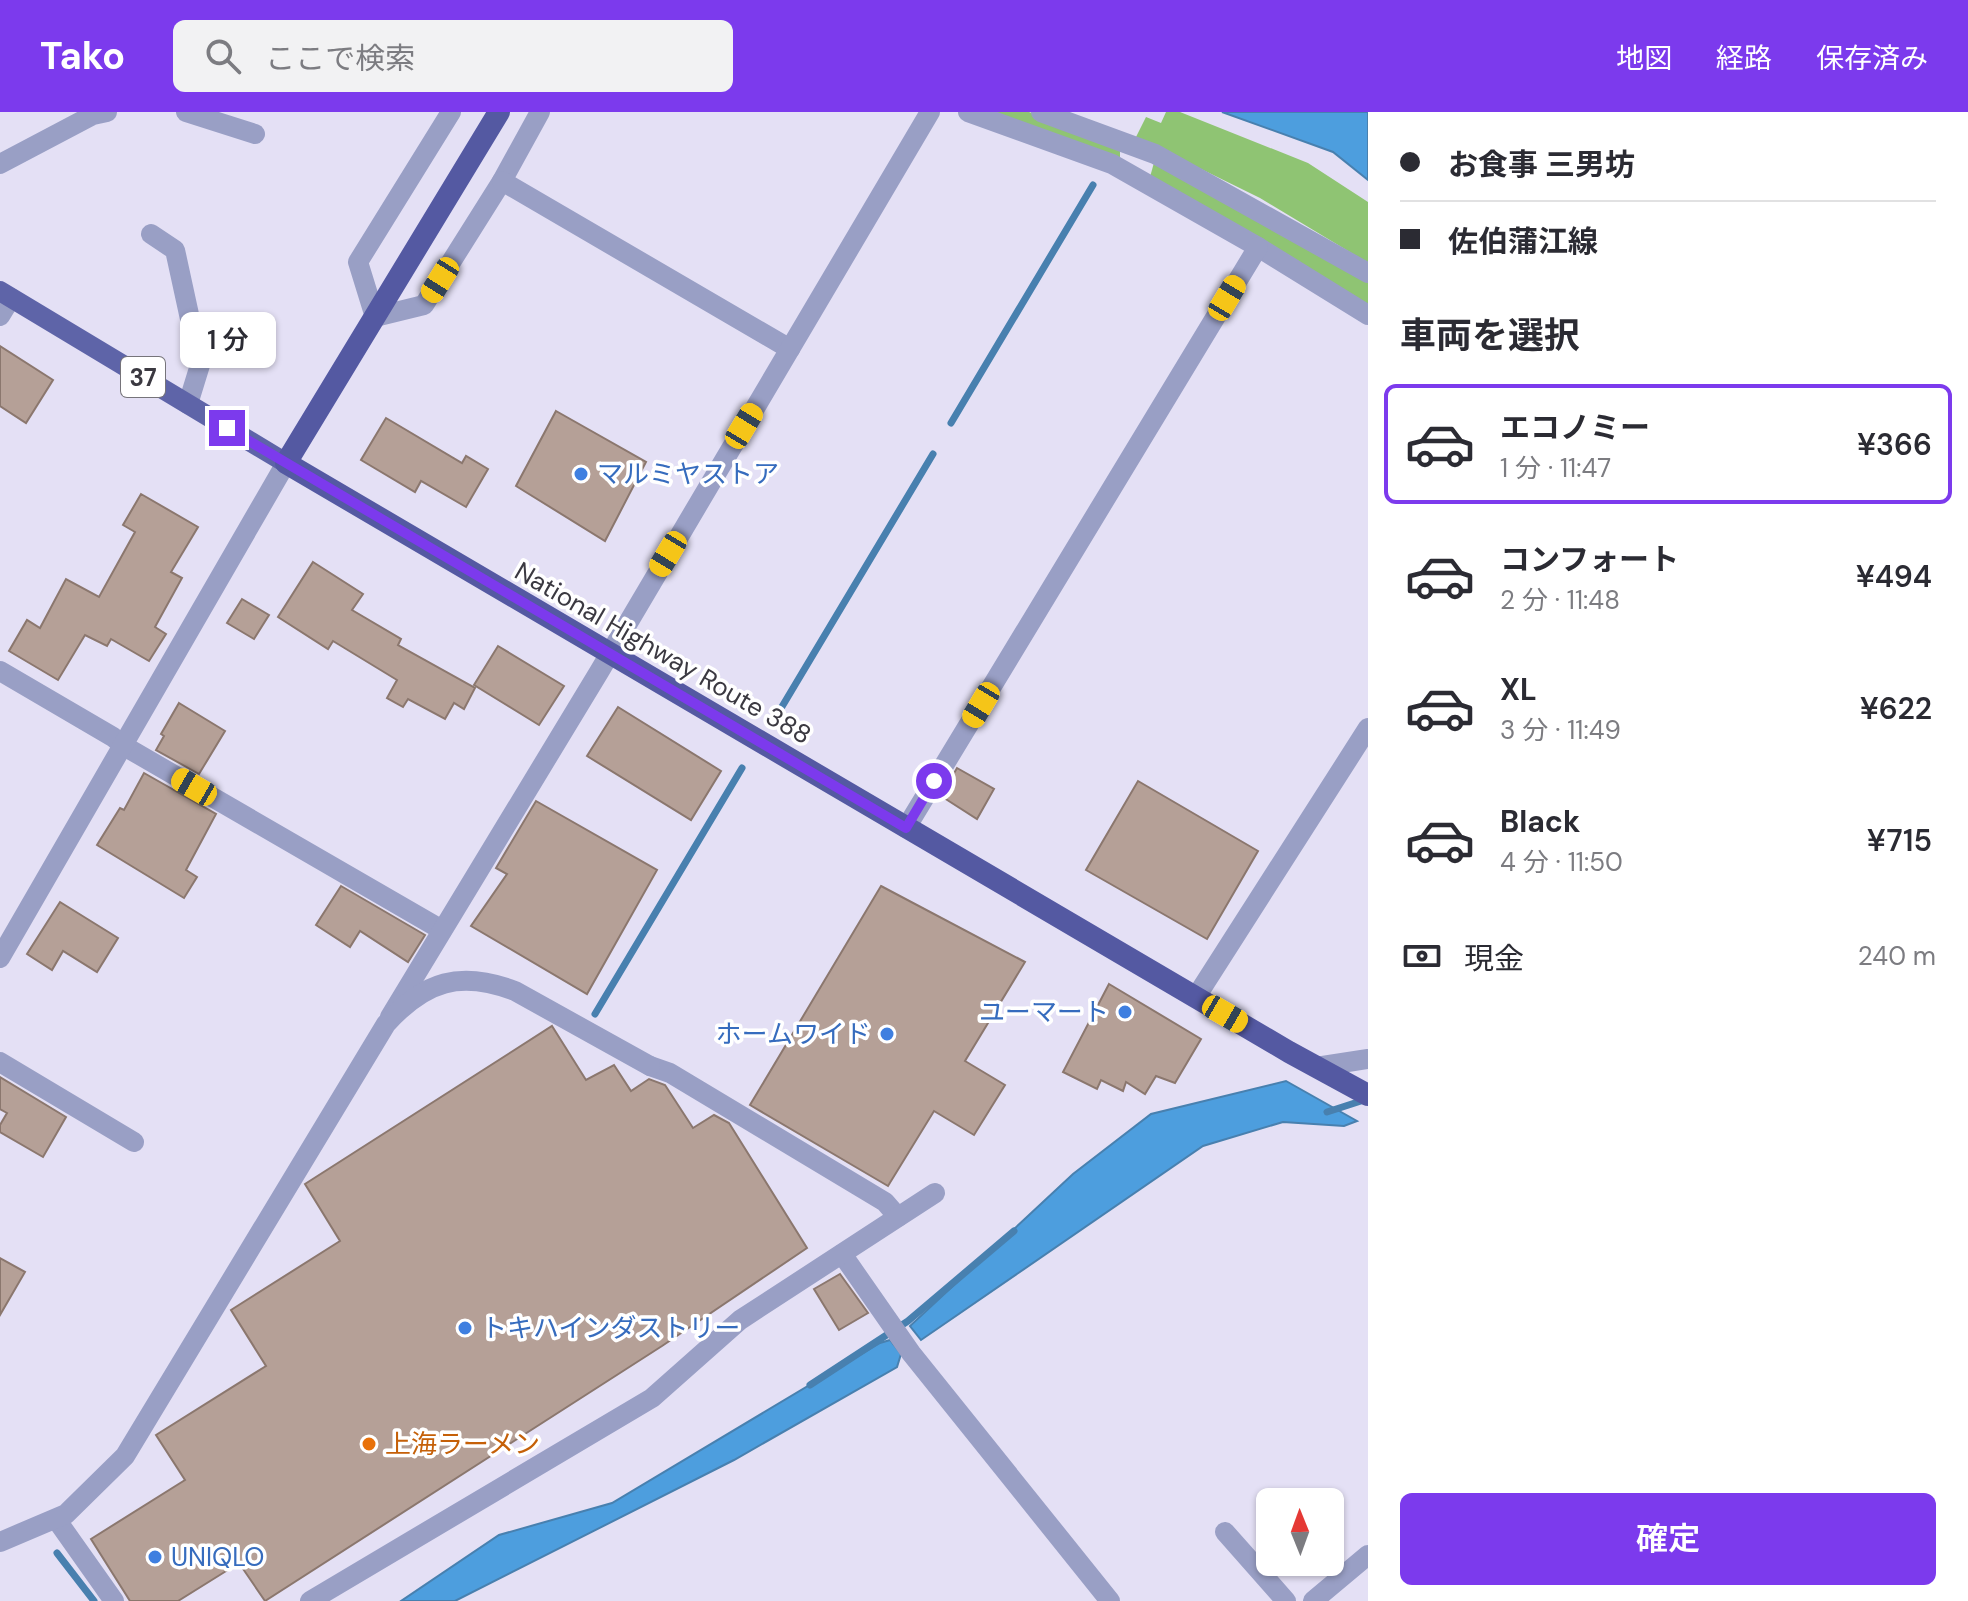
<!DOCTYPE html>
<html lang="ja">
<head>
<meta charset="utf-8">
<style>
	:root { --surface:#fff; --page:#f2f2f3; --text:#2b2b33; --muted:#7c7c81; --line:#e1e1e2; --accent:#7c3aed }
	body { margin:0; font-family:"DM Sans","Noto Sans JP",sans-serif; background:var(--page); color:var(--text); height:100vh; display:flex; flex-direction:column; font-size:30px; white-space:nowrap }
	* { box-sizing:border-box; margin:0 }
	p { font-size:26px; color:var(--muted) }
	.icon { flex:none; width:44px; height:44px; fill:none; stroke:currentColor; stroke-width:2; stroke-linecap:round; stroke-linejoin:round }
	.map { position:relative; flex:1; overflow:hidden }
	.drawer { display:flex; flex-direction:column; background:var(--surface); width:600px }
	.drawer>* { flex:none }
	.top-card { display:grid; align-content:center; height:176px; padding:0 32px; background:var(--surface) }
	.needle { width:52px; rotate:359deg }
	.controls { position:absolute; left:1256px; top:1376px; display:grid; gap:16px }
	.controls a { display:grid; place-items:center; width:88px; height:88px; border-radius:12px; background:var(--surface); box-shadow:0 2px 6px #0004; font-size:40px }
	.end { position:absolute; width:36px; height:36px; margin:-18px; border:10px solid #7c3aed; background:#fff; box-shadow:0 0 0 4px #fff }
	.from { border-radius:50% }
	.bubble { position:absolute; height:56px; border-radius:12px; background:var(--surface); box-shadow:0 2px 6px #0004; font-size:26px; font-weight:600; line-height:56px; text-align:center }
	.car { position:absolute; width:24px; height:48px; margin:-24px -12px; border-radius:10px; box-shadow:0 0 6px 2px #0007; background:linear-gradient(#f5c518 24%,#345 0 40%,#f5c518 0 76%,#345 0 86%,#f5c518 0) }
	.top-card b { display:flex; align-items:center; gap:28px; height:76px; font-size:30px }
	.top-card b+b { border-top:2px solid var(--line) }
	.top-card i { width:20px; height:20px; background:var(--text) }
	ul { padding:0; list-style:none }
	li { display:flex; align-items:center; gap:24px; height:120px; margin:0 16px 12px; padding:0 16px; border:4px solid transparent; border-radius:12px }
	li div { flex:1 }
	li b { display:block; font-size:30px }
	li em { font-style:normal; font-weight:600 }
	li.active { border-color:var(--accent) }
	li>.icon { width:72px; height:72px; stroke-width:1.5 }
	h2 { padding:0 32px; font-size:36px; line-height:96px }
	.pay { display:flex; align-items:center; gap:20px; height:88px; padding:0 32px; font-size:30px }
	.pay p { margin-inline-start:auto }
	.action { display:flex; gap:16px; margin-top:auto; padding:16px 32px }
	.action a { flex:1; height:92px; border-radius:12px; background:var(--accent); color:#fff; font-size:32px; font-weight:600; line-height:92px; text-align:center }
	header { display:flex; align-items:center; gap:48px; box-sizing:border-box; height:112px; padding:0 40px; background:var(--accent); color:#fff }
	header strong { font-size:38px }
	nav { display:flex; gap:44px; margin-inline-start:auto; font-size:28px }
	.search { width:560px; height:72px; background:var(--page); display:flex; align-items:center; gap:20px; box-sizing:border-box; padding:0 28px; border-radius:12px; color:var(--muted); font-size:30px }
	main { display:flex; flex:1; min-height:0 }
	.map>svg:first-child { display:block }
</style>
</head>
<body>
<header>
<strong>Tako</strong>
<div class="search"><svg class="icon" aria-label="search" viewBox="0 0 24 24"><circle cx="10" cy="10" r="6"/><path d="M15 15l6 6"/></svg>ここで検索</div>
<nav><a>地図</a><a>経路</a><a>保存済み</a></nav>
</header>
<main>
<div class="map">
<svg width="1368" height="1489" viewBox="0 0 1368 1489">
	<rect width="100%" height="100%" fill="#e4e0f5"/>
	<!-- green -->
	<g fill="#8fc473">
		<path d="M992 0H1029L1120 33V51Z"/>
		<path d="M1166 0H1180L1308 51 1368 90V151L1260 86 1136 25 1146 5 1161 11Z"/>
		<path d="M1155 47 1368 167V193L1150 65Z"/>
	</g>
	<!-- water -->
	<g fill="#4d9ede" stroke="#4880af" stroke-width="2">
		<path d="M1222 0H1368V68L1333 40Z"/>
		<path d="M1286 969 1357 1009 1344 1014 1283 1010 1203 1034 921 1228 910 1214 1073 1062 1151 1002Z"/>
		<path d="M890 1228 901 1242 897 1255 734 1348 455 1489H401L499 1423 612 1391 880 1231Z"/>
	</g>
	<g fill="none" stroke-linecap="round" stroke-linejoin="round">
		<!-- stream -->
		<g stroke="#4880af" stroke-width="7">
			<path d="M951 311 1093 73"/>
			<path d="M777 603 933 342"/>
			<path d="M595 902 742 656"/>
			<path d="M1327 1000 1364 988"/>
			<path d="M810 1273 908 1209 1014 1119"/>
			<path d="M57 1441 94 1489"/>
		</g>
	</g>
	<!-- building -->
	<g fill="#b5a097" stroke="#8b776e" stroke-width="2">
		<path d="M0 234 53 268 26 311 0 294Z"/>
		<path d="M556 299 646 350 605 429 516 374Z"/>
		<path d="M386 306 462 351 466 344 488 357 466 395 421 369 415 380 361 348Z"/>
		<path d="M141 382 198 415 171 460 182 466 155 515 166 522 149 549 111 527 107 534 85 523 58 568 9 539 27 508 40 516 66 467 99 485 135 420 123 413Z"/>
		<path d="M313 450 363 482 352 498 401 527 398 533 475 576 464 597 454 591 445 607 408 587 403 595 387 586 397 568 333 529 328 537 278 505Z"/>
		<path d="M242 487 269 503 254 527 227 511Z"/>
		<path d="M498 534 564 574 539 613 474 573Z"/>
		<path d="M179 591 225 619 199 662 156 638 164 624 161 622Z"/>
		<path d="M618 595 721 659 691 708 587 644Z"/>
		<path d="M957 656 994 677 977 707 941 684Z"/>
		<path d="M144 661 216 702 186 758 197 765 184 786 97 733 120 696 124 698Z"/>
		<path d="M1138 669 1258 739 1207 827 1086 758Z"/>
		<path d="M536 689 657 758 587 882 471 814 507 762 496 756Z"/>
		<path d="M341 774 425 823 408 850 360 819 350 835 316 813Z"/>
		<path d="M881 774 1025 850 965 949 1005 973 974 1023 934 999 888 1074 750 993Z"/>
		<path d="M60 790 118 826 97 860 63 839 52 858 27 842Z"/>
		<path d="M1109 872 1201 927 1175 971 1156 964 1145 982 1126 970 1123 979 1101 968 1097 977 1063 960Z"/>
		<path d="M552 914 586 968 614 953 631 979 649 967 665 973 693 1016 714 1003 729 1011 807 1136 662 1234 265 1489 239 1451 178 1489H130L91 1427 185 1368 156 1323 266 1254 231 1198 340 1129 305 1072Z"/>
		<path d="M0 965 66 1005 43 1045 0 1020V1013L7 1001 0 997Z"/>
		<path d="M0 1146 25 1160 0 1203Z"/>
		<path d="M840 1162 868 1201 839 1218 814 1177Z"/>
	</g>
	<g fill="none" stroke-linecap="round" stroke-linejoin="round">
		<!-- minor -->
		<g stroke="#999fc5" stroke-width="20">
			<path d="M186 0 255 22"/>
			<path d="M451 0 358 150 375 205 424 193 502 69 540 0"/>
			<path d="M968 0 1112 52 1258 135 1368 203"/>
			<path d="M1041 0 1155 42 1368 161"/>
			<path d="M0 52 93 3 107 0"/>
			<path d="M502 69 790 237"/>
			<path d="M151 122 175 138 200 253 188 292"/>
			<path d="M0 204 11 186"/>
			<path d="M0 559 113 625 124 634 442 818"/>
			<path d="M906 716 1258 135"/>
			<path d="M1196 885 1368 616"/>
			<path d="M390 905 599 560 930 0"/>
			<path d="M0 950 134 1030"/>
			<path d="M650 954 670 961 885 1090 898 1105"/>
			<path d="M1316 955 1368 947"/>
			<path d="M842 1142 911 1241 1110 1489"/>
			<path d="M56 1407 114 1489"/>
			<path d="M1225 1420 1286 1489"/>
			<path d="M310 1489 652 1286 740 1208 935 1081"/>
			<path d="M1313 1489 1368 1443"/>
		</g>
		<!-- tertiary -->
		<g stroke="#999fc5" stroke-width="20">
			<path d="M0 846 286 351"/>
			<path d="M0 1430 66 1402 125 1344 386 912C425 869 460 858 515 879L650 954"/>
		</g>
		<!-- primary -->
		<path stroke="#5e64a8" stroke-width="20" d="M0 179 286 351"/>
		<!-- trunk -->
		<path stroke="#5459a2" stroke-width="22" d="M499 0 286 351 1289 940 1368 983"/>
	</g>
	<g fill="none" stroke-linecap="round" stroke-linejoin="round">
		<!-- route -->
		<path stroke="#7c3aed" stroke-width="10" d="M227 316 906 716 934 669"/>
	</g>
	<!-- markers -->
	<g fill="#3f7fe0" stroke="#fff" stroke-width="3">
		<circle cx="581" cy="362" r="8"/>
		<circle cx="1125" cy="900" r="8"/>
		<circle cx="887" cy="922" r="8"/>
		<circle cx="465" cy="1216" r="8"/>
		<circle cx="155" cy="1445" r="8"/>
	</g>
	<circle fill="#e8710a" stroke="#fff" stroke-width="3" cx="369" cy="1332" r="8"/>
	<g text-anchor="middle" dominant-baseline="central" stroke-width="7" stroke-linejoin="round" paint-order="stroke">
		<!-- shield labels -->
		<rect fill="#fff" stroke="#76747a" stroke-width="2" x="121" y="245" width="44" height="40" rx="6"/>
		<g font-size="24" font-weight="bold" fill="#3b3941">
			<text x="143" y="265">37</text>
		</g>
		<!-- shop labels -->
		<g font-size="26" fill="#366cbe" stroke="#fff" text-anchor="start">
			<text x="597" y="362">マルミヤストア</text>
			<text x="1109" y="900" text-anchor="end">ユーマート</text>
			<text x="871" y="922" text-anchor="end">ホームワイド</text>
			<text x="481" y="1216">トキハインダストリー</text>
			<text x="171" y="1445">UNIQLO</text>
		</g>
		<!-- street labels -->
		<g font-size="26" fill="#3b3941" stroke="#fff">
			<text transform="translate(663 541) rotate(30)">National Highway Route 388</text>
		</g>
		<!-- food labels -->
		<g font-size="26" fill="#c56008" stroke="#fff" text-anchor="start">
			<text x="385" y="1332">上海ラーメン</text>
		</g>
	</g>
</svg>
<div class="controls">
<a><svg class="needle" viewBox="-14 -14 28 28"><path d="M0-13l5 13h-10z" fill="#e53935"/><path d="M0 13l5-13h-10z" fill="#7c7c81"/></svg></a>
</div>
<i class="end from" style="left:934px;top:669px"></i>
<i class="end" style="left:227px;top:316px"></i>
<div class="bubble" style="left:180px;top:200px;width:96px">1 分</div>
<i class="car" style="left:440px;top:168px;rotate:212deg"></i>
<i class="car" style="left:1227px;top:186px;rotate:31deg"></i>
<i class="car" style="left:744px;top:314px;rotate:31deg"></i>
<i class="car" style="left:668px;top:442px;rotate:211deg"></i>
<i class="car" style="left:981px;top:593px;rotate:211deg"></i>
<i class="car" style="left:194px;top:675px;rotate:300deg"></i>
<i class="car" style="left:1225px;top:902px;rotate:120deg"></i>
</div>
<section class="drawer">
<div class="top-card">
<b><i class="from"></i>お食事 三男坊</b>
<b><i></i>佐伯蒲江線</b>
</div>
<h2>車両を選択</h2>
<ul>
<li class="active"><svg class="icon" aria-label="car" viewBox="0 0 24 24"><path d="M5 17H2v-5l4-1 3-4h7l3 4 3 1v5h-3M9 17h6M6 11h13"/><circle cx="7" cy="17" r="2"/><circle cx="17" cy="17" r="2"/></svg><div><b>エコノミー</b><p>1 分 · 11:47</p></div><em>¥366</em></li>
<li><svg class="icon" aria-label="car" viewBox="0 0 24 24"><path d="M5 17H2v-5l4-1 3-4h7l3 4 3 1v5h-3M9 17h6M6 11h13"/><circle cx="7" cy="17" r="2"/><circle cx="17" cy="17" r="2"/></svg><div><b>コンフォート</b><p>2 分 · 11:48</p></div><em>¥494</em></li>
<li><svg class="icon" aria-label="car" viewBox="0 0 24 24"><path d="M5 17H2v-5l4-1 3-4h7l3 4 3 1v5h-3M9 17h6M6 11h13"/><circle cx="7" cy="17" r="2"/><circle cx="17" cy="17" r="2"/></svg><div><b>XL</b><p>3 分 · 11:49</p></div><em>¥622</em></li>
<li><svg class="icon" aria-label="car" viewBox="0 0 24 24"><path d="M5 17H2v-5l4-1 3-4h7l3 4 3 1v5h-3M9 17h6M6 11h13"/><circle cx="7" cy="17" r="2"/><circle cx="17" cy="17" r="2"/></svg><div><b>Black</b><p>4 分 · 11:50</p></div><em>¥715</em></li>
</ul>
<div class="pay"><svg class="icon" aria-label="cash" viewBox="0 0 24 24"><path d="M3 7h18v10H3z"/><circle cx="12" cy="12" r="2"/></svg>現金<p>240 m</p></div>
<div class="action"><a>確定</a></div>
</section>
</main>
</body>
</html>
